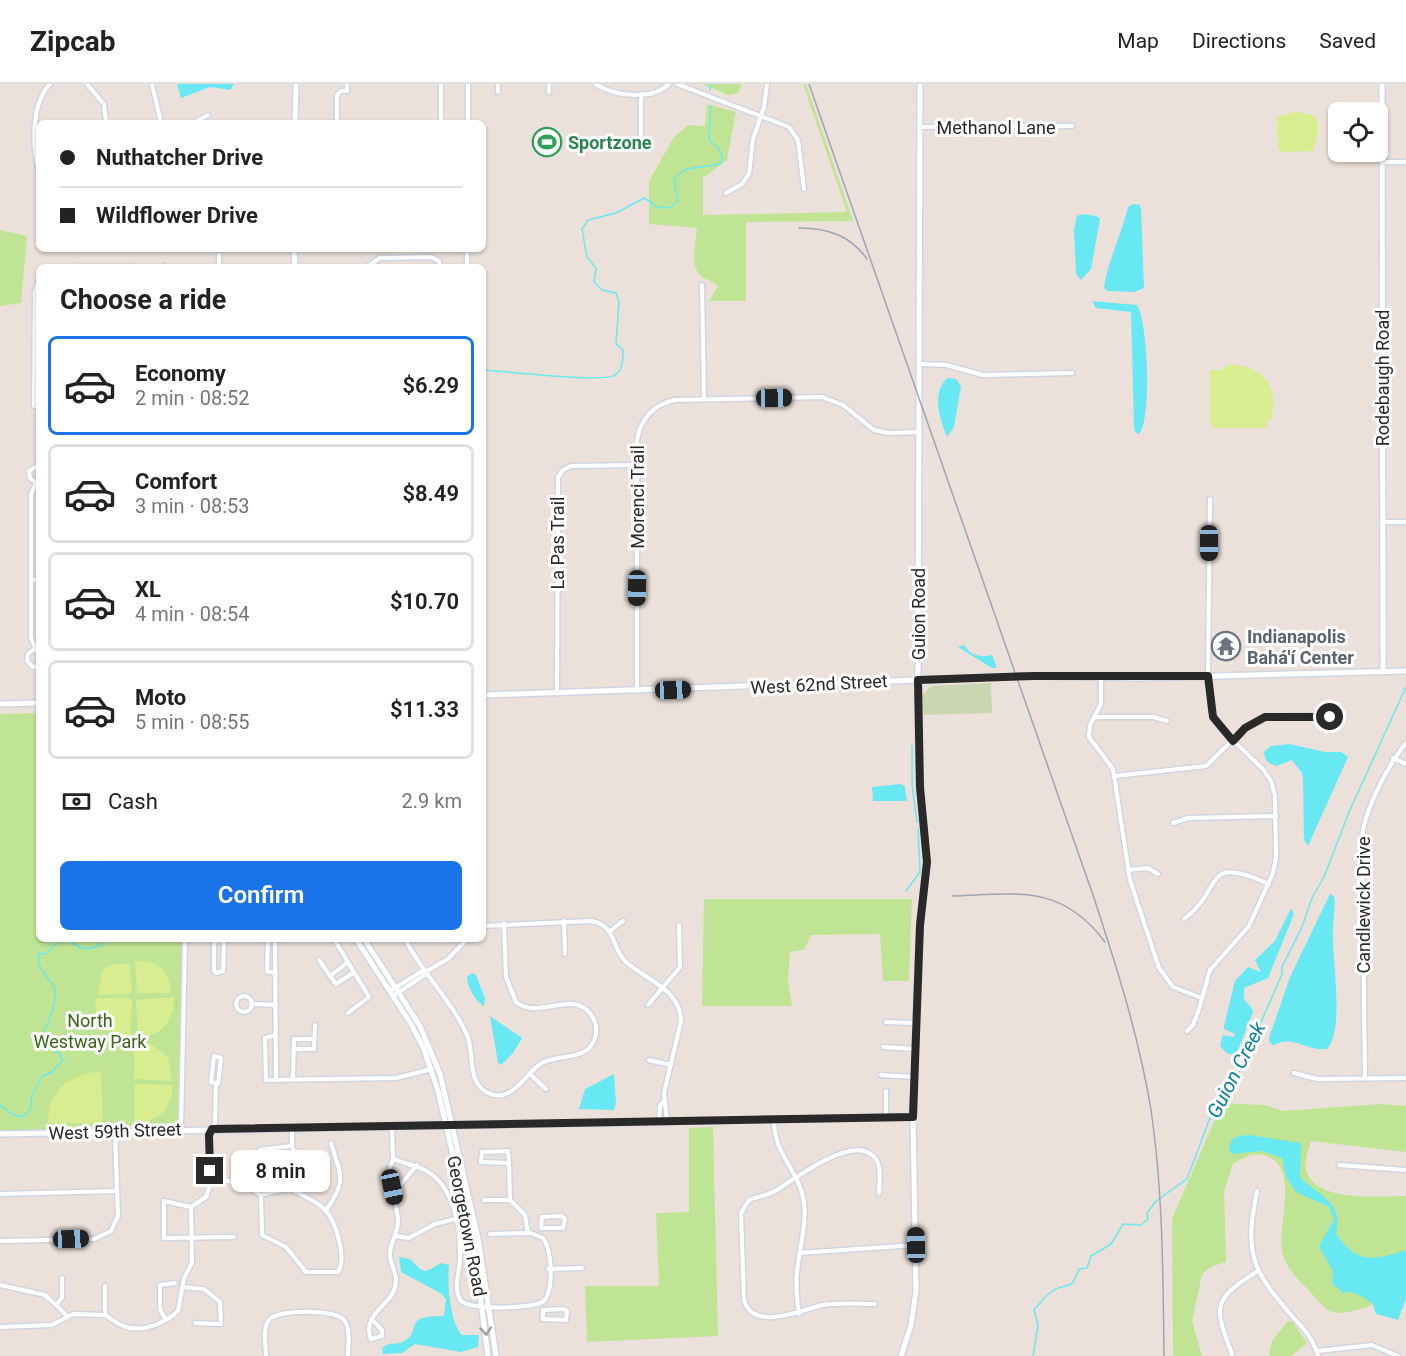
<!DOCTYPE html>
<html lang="en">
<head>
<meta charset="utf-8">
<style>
	:root { --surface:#fff; --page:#f2f2f2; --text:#222; --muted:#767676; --line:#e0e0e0; --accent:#1a73e8 }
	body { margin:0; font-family:Roboto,sans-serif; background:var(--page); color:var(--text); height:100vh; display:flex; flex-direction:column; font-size:22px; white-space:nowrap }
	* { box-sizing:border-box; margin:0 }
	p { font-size:20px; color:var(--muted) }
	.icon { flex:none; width:33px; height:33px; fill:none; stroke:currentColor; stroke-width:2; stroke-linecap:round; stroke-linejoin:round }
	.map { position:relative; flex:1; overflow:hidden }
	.sheet { position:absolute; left:36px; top:180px; width:450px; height:678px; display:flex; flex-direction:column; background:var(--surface); border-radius:9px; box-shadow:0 2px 4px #0004 }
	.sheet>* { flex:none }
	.banner { position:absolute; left:36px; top:36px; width:450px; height:132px; border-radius:9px; box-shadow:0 2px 4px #0004; display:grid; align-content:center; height:132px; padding:0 24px; background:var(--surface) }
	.fabs { position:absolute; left:1328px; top:18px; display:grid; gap:12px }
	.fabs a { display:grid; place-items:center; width:60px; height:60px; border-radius:9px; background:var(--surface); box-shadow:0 2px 4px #0004; font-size:30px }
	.end { position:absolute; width:27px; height:27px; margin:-14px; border:8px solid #292929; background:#fff; box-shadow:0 0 0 3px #fff }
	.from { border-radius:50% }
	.bubble { position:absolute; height:42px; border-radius:9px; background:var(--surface); box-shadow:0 2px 4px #0004; font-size:20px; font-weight:600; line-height:42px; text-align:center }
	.car { position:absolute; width:18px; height:36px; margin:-18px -9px; border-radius:8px; box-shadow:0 0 4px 2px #0007; background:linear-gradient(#222 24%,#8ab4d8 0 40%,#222 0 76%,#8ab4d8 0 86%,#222 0) }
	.banner b { display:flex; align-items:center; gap:21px; height:57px; font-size:22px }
	.banner b+b { border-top:2px solid var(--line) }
	.banner i { width:15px; height:15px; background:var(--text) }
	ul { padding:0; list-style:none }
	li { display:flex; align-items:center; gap:18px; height:99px; margin:0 12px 9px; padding:0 12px; border:3px solid var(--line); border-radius:9px }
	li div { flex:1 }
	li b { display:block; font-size:22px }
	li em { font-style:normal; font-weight:600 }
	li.current { border-color:var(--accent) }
	li>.icon { width:54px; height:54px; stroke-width:1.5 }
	h2 { padding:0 24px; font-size:27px; line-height:72px }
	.pay { display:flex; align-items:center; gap:15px; height:66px; padding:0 24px; font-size:22px }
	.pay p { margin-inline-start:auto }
	.cta { display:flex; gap:12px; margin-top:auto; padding:12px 24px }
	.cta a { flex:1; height:69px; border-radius:9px; background:var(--accent); color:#fff; font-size:24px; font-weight:600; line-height:69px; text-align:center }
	header { display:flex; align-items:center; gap:36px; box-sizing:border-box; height:84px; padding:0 30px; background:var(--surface); border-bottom:2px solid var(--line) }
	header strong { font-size:28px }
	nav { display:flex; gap:33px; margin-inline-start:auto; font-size:21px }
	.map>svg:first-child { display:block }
</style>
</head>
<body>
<header>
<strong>Zipcab</strong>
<nav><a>Map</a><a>Directions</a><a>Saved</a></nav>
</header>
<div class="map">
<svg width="1406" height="1272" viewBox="0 0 1406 1272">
	<rect width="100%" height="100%" fill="#ece1da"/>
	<!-- green -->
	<g fill="#bfe594">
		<path d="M702 0H741L739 9 728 11Z"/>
		<path d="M803 0H806L853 137 746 138V217H709L718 202C713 197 706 196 701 192 689 182 696 157 697 144L649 140V97L674 53 688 41 705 42 707 20 736 28 727 76 703 94V131L847 128Z"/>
		<path d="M0 146 27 152 21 219 0 222Z"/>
		<path d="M39 629V855H182L179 1038 176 1040 0 1047V630Z"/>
		<path d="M704 815H912L909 897H883L880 850 811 851 804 866 790 868 788 897 792 922H702Z"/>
		<path d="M1222 1019 1265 1021 1283 1027 1380 1020 1406 1022V1068L1311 1057C1309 1065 1304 1076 1306 1085 1312 1119 1380 1112 1406 1112V1207C1386 1214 1363 1227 1341 1229 1328 1230 1320 1219 1312 1210 1302 1199 1289 1188 1284 1174 1274 1146 1300 1091 1271 1074 1257 1066 1245 1072 1233 1080L1224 1107 1226 1178 1210 1183 1202 1191 1192 1237 1202 1272H1173L1172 1135Z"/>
		<path d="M713 1043 718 1252 587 1258 585 1202H659L656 1129 689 1128V1044Z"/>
		<path d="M1292 1237 1307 1259 1291 1272H1269L1272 1257 1287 1238Z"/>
	</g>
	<!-- cemetery -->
	<path fill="#cad6b0" d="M991 599 992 629 923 631 922 611 932 602Z"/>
	<!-- pitch -->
	<g fill="#d7ed8f">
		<path d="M1296 28 1314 31 1319 43 1313 67 1282 68 1278 64 1277 33Z"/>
		<path d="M1229 280C1262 282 1280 301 1271 335L1267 337V344H1215L1210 339V286H1220Z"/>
		<path d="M135 877C157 876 170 886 171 909H137Z"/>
		<path d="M129 879 132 906 129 910 98 911 102 887 110 881Z"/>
		<path d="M174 913C175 936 161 953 138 953L136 916Z"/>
		<path d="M95 914H129L132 916 130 953C106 950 95 938 95 914Z"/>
		<path d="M134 958 151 960 168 973 172 997 134 995Z"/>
		<path d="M101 987 103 1035 100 1039H48C48 1004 70 991 101 987Z"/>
		<path d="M137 1000 172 1001C174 1024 157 1039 134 1039V1003Z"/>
	</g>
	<!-- water -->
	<g fill="#68e8f2">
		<path d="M177 0H234L230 6 210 3 181 14Z"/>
		<path d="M1133 120 1140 121 1141 125 1144 204 1134 208 1107 207 1104 203C1108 176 1122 150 1128 123Z"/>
		<path d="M1082 130 1096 132 1100 135 1091 185 1081 196 1076 190 1074 146 1077 132Z"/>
		<path d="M1092 217 1137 221C1148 237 1152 338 1139 350L1135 348 1134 341 1131 228 1096 224Z"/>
		<path d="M947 294 956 295 961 302 954 343 947 353C940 336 931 310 947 294Z"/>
		<path d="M965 561C968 571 982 574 992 571L997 584H992L958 563Z"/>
		<path d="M1289 660 1325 668H1341L1348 673 1308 762 1304 756 1303 696 1302 689 1292 676 1277 682C1269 680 1264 676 1264 668L1271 662Z"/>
		<path d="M900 700 905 702 907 717H873L872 703Z"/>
		<path d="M1330 810 1334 812C1336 826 1332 841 1333 854 1333 879 1344 947 1327 965 1310 968 1291 950 1274 961L1270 959 1269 954 1290 893Z"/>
		<path d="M1291 824 1294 830 1268 894 1244 904V915L1253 926 1252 931 1238 966 1233 971 1226 969 1220 962 1223 951 1234 953 1235 950 1224 945V942L1235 897 1248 883 1261 888 1255 876 1275 857Z"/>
		<path d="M472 889 476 891 485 914 484 922C476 918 467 903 467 893Z"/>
		<path d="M490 932 522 954 513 969 501 981 498 979Z"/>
		<path d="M614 990 616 1019 614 1026 579 1025 585 1005Z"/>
		<path d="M1249 1051 1301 1059 1300 1093C1319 1113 1343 1116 1336 1149 1356 1181 1374 1176 1406 1166V1215L1398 1236 1376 1230 1373 1220C1363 1213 1355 1206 1343 1209L1332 1199 1333 1188 1319 1162 1334 1135 1329 1123 1296 1108 1286 1093 1282 1074 1262 1067 1232 1070 1229 1064C1231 1052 1239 1052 1249 1051Z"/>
		<path d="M399 1173 410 1175C425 1189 421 1191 441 1179L449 1181C447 1197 450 1240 462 1251H479L478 1263 461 1268 415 1260 402 1269 383 1270 382 1264C389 1257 396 1262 404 1257 424 1247 399 1232 444 1232L446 1215 442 1210 401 1188Z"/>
	</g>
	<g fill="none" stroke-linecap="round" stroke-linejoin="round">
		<!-- stream -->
		<g stroke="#68e8f2" stroke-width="1.5">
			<path d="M710 0V6"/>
			<path d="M483 286C504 287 603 299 615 291 623 286 623 274 623 266L616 260 619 218 616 209 602 206 594 198 596 184 587 173 582 145 588 136 616 129 644 114 658 123 669 124 678 117 674 96C685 78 704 86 721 79 725 68 717 63 709 56L711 22"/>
			<path d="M912 661V701L917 738"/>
			<path d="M906 807 920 788 918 745"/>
			<path d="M65 855C83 863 79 869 101 861L99 855"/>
			<path d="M0 1021 12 1030 22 1033 30 1026 32 1012 42 992 52 988 63 976 60 970 42 959 41 952C47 943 59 914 54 903 48 892 36 885 39 870H45L63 855"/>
			<path d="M1033 1272 1038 1241 1034 1226C1040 1220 1045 1212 1051 1208 1065 1197 1071 1210 1079 1185L1087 1184 1091 1172 1111 1160 1123 1140 1141 1141 1148 1135 1147 1129 1156 1117 1187 1095 1219 1010 1235 998 1282 890V883L1302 843 1312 814 1324 793 1349 728 1406 603"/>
		</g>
		<!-- street casing -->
		<g stroke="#cfd6e3" stroke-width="7">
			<g id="street">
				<path d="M87 0 104 20 106 39"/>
				<path d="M152 0 161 39"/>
				<path d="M468 0V39"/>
				<path d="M595 0C615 12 651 17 669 0"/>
				<path d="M677 0 789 43 798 56 804 105"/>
				<path d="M498 8V0"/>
				<path d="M549 8V0"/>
				<path d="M337 38V11L341 7H347V0"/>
				<path d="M193 39 208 31"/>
				<path d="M328 39H339"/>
				<path d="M441 39V0"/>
				<path d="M920 43 1072 42"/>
				<path d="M641 52V10"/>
				<path d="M1382 78H1406"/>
				<path d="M39 87C32 61 31 20 50 0"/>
				<path d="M726 109 742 100 749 90 753 55 764 23 767 0"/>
				<path d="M219 171V183"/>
				<path d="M79 183H134"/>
				<path d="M163 183 164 182"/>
				<path d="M367 183 380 174 431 173 439 177 440 183"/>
				<path d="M467 183V165"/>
				<path d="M702 201 704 315"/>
				<path d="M919 280 946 281 983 291 1072 289"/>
				<path d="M39 322H34L35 208 39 196"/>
				<path d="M39 393 31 410V554L39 572"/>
				<path d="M35 398 30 394 29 387 39 381"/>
				<path d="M1383 438H1406"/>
				<path d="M31 496 39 495"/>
				<path d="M34 565 28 570 27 577 33 583 39 582"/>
				<path d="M1101 593V620L1090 641 1089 653 1113 685 1130 796 1159 884 1173 903 1202 914"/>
				<path d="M637 607V357C640 335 654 320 675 316L822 313 843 321 874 346 888 349 919 348"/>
				<path d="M557 608 558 393 563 386 571 382 637 381"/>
				<path d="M1095 633H1154L1167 637"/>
				<path d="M1393 674 1406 680"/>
				<path d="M1115 692 1206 682 1245 644 1265 633 1322 631 1336 635"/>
				<path d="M1173 739 1188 734 1276 732"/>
				<path d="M1128 786 1148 784 1158 790"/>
				<path d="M1184 835C1225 805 1201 769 1269 800"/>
				<path d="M564 837 565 870"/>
				<path d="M483 842 592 837C617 842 611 864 626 878 645 895 681 906 681 937L664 1009 667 1037"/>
				<path d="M610 847 623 837"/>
				<path d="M268 855 267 887 276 890"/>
				<path d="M275 855 276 996"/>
				<path d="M334 855 369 913 348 929"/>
				<path d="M405 855C422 889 452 917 467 951 475 970 466 998 488 1009 512 1020 524 991 540 980 558 968 592 980 596 949 597 942 594 934 589 928 569 907 538 936 516 918L506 893 504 839"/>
				<path d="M221 856 224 859 223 887 216 889 214 886V858Z"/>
				<path d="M319 876 336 900 353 889"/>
				<path d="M425 888 448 875 467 855"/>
				<path d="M330 892 347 879"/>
				<path d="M390 907 424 886"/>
				<path d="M393 912 426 890"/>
				<circle cx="244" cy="920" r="8"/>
				<path d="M251 920 276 921"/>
				<path d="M648 921 680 883 679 841"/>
				<path d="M886 938 916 939"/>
				<path d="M1187 947 1193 941 1199 925 1210 886 1249 842 1273 789 1276 774 1275 712 1271 697 1263 685 1220 644 1211 625 1208 592 1210 415"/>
				<path d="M275 951 265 954 266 996 396 994 432 985"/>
				<path d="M883 963 915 965"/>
				<path d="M293 965H314L315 941"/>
				<path d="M214 972 221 974 218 1000 211 998Z"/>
				<path d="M649 976 671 981"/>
				<path d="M1294 989 1317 995 1406 994"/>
				<path d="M530 990 546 1005"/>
				<path d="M881 991 914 993"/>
				<path d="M1365 994 1362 753C1365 725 1388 681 1406 659"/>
				<path d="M293 995 294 955H315"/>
				<path d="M886 1034V1007"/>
				<path d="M774 1037C774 1071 799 1086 804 1118 807 1141 799 1165 797 1188 795 1202 797 1216 799 1230"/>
				<path d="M659 1038 660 1022 664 1017"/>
				<path d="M392 1042 393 1074C406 1082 420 1080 435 1093 456 1112 461 1149 460 1176 459 1190 453 1205 461 1217 472 1226 531 1225 544 1217 554 1206 552 1166 543 1154L531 1149 490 1150"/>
				<path d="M181 1045 185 855"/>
				<path d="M259 1066 292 1062"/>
				<path d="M508 1067 509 1079 481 1078 482 1068Z"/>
				<path d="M509 1079 510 1116"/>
				<path d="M1339 1081 1406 1086"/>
				<path d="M213 1092 250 1104 261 1111 289 1104"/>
				<path d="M392 1103 401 1100 417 1081"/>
				<path d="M289 1104 298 1079 292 1062V1044"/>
				<path d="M1257 1107C1244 1171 1252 1186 1293 1233 1304 1245 1314 1256 1318 1272"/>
				<path d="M0 1110 117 1107"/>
				<path d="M261 1111 262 1151 286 1163 306 1188H338C347 1175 336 1137 325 1126 317 1117 300 1110 289 1104"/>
				<path d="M484 1116H510L525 1131 528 1149"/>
				<path d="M191 1123 206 1113 213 1092 210 1087 209 1052 215 1039 216 1000"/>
				<path d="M191 1123 164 1117V1154L234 1153"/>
				<path d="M326 1126C347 1097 341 1092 331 1059"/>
				<path d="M562 1132 565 1135 563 1144H541L542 1133Z"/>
				<path d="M395 1152 409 1154 435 1140 455 1135"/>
				<path d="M0 1157 94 1155 111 1147 118 1132 115 1048"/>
				<path d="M800 1169 915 1161"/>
				<path d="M548 1185 582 1184"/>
				<path d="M62 1194V1214L56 1221 67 1232"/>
				<path d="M0 1201 45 1211 56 1221"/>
				<path d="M183 1203 204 1205 220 1218 221 1240 195 1239"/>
				<path d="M875 1220C859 1220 840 1218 823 1221 803 1225 753 1249 744 1216L741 1129 749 1116C758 1112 767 1112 775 1107 794 1096 859 1044 877 1077 882 1086 879 1100 879 1109"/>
				<path d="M564 1225 567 1227 566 1236 543 1235V1226Z"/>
				<path d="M105 1231C112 1235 118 1241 126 1243 145 1248 165 1239 178 1227L184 1194 192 1179 191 1123"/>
				<path d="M371 1235 382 1246V1252L371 1255C360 1228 398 1220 396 1195 395 1186 389 1177 390 1168 391 1158 398 1148 398 1137 398 1117 381 1092 394 1075"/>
				<path d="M166 1236 160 1225V1201L175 1199"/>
				<path d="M0 1243 52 1241 73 1230 105 1231V1202"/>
				<path d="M1317 1267 1372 1261 1398 1272"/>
				<path d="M1232 1270C1213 1221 1213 1215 1258 1187"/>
				<path d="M266 1272C266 1261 262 1245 269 1236 277 1225 336 1225 344 1236 351 1244 348 1261 348 1272"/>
			</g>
		</g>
		<!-- secondary casing -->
		<g stroke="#cfd6e3" stroke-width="8">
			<g id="secondary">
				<path d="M1382 0 1383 588"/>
				<path d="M295 39 296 0"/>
				<path d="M294 165 295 183"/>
				<path d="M483 611 1034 592 1140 594 1406 587"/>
				<path d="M0 620 39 619"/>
				<path d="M356 855 411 940 424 965 438 1007 473 1157 488 1272"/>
				<path d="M364 855 420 942 440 990 478 1154 496 1272"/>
				<path d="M0 1050 913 1033"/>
				<path d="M901 1272 911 1241 916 1207 913 1033 920 841 927 778 919 700 918 596 920 0"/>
			</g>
		</g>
		<!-- street -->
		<use href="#street" stroke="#fff" stroke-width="4"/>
		<!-- secondary -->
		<use href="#secondary" stroke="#fff" stroke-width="5"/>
		<!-- rail -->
		<g stroke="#9da4b4" stroke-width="1.5">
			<path d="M809 0 1094 814C1117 884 1139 953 1151 1026 1163 1107 1163 1190 1164 1272"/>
			<path d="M799 144C827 144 850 151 867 175"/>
			<path d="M952 812C1016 810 1061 799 1105 858"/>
		</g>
	</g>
	<!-- one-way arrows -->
	<defs><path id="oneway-chevron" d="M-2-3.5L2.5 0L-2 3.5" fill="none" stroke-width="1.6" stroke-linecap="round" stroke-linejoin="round" transform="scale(1.5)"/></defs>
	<use stroke="#9f9f9f" href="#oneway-chevron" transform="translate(486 1247) rotate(84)"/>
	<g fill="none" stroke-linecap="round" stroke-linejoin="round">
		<!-- route -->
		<path stroke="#292929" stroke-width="8" d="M210 1087 209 1051 212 1045 913 1033 920 841 927 778 920 703 918 596 1034 592H1208L1213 633 1233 657 1245 644 1265 633H1330"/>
	</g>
	<!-- icons -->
	<defs>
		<g id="stadium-ring" transform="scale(1.5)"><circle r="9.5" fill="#fff" stroke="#2e9e5b" stroke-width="1.5"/><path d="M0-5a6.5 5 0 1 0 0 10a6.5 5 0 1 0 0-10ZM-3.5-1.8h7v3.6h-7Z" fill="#2e9e5b"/></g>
		<g id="temple-ring" transform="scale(1.5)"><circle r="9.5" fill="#fff" stroke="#6b7280" stroke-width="1.5"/><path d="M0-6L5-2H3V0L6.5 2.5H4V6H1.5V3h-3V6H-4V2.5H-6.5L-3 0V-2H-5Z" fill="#6b7280"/></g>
	</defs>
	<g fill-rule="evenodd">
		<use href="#stadium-ring" x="547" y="58"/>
		<use href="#temple-ring" x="1226" y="562"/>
	</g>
	<g text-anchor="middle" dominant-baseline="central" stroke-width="6" stroke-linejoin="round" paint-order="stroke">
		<!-- street labels -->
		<g font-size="18" fill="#292929" stroke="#fff">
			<text x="996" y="43">Methanol Lane</text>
			<text transform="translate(1382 294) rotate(-90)">Rodebaugh Road</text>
			<text transform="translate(637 413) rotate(-90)">Morenci Trail</text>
			<text transform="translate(557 459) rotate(-90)">La Pas Trail</text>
			<text transform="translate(918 530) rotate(-90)">Guion Road</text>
			<text transform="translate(819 600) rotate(-3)">West 62nd Street</text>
			<text transform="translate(1363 821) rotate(-90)">Candlewick Drive</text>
			<text transform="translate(115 1047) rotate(-2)">West 59th Street</text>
			<text transform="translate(467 1142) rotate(79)">Georgetown Road</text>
		</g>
		<!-- leisure labels -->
		<g font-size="18" font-weight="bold" fill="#27864d" stroke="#fff" text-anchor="start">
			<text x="568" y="58">Sportzone</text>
		</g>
		<!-- worship labels -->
		<g font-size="18" font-weight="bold" fill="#5b616d" stroke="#fff" text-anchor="start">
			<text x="1247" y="552">Indianapolis<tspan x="1247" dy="21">Bahá'í Center</tspan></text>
		</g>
		<!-- park labels -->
		<g font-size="18" fill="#376817" stroke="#fff">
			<text x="90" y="936">North<tspan x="90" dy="21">Westway Park</tspan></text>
		</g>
		<!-- water labels -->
		<g font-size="20" font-style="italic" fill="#098096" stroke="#fff">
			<text transform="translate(1236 986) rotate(-63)">Guion Creek</text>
		</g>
	</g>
</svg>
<div class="fabs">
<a><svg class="icon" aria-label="locate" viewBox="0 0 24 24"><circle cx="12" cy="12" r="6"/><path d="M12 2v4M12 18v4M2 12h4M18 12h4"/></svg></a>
</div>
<i class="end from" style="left:1330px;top:633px"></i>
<i class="end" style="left:210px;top:1087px"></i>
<div class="bubble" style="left:231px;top:1066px;width:99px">8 min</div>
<i class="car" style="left:774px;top:314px;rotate:89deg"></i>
<i class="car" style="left:1209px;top:459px;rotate:180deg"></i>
<i class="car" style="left:637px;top:504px;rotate:181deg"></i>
<i class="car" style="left:673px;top:606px;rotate:88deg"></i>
<i class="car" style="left:392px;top:1103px;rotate:168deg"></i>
<i class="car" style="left:71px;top:1155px;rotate:88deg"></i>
<i class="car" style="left:916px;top:1161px;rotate:359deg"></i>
<div class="banner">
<b><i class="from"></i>Nuthatcher Drive</b>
<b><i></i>Wildflower Drive</b>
</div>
<section class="sheet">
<h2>Choose a ride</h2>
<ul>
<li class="current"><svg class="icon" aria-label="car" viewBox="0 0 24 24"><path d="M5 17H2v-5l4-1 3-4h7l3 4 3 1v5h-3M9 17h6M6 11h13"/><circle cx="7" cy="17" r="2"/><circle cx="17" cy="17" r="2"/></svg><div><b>Economy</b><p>2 min · 08:52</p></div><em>$6.29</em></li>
<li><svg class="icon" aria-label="car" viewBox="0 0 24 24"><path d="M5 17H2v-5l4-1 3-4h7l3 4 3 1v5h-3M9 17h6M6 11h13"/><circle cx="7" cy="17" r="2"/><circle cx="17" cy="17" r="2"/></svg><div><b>Comfort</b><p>3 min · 08:53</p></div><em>$8.49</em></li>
<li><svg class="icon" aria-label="car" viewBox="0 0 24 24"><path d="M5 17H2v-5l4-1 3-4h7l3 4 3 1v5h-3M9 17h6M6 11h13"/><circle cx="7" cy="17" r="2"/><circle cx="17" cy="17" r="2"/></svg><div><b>XL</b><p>4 min · 08:54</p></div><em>$10.70</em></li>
<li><svg class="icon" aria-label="car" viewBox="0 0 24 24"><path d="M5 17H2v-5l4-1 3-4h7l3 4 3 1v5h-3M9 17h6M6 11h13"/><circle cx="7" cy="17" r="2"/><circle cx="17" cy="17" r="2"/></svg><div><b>Moto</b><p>5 min · 08:55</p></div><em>$11.33</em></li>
</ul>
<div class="pay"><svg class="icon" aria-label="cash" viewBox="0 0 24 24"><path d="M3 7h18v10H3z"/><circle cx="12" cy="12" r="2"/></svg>Cash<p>2.9 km</p></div>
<div class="cta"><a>Confirm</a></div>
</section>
</div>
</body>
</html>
